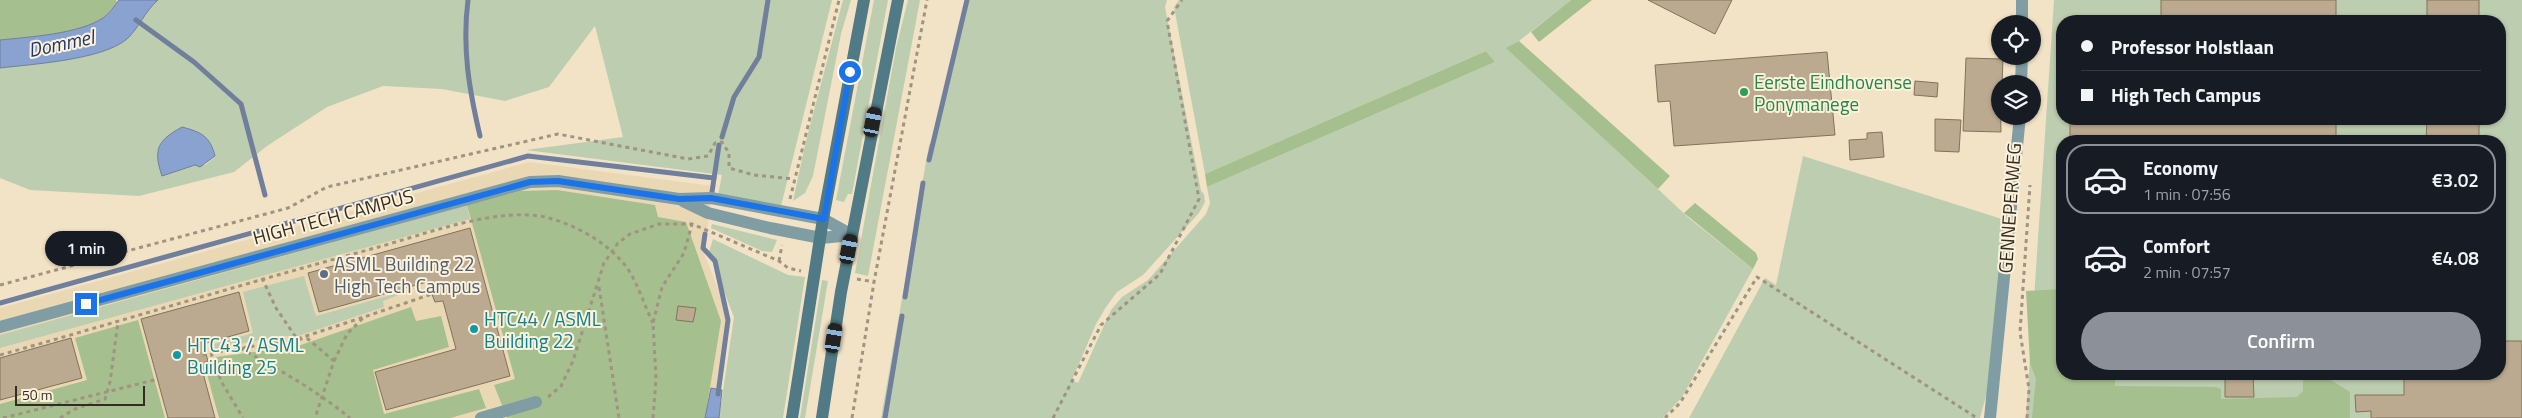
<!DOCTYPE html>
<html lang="en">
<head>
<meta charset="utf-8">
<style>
	:root { --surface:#171b24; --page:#20242c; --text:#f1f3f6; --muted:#9ea1a6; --line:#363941; --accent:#8c9099 }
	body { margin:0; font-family:"Titillium Web",sans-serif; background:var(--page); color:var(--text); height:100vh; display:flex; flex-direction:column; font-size:19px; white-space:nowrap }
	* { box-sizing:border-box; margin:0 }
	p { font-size:16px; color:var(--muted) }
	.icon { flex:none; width:28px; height:28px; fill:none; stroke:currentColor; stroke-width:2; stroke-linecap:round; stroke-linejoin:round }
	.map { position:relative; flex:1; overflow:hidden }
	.sheet { position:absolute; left:2056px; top:135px; width:450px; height:245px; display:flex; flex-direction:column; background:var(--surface); border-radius:20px; box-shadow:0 1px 4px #0004 }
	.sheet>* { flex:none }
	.banner { position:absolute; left:2056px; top:15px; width:450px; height:110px; border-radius:20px; box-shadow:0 1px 4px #0004; display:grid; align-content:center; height:110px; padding:0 25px; background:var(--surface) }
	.fabs { position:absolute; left:1991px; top:15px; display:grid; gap:10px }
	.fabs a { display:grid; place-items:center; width:50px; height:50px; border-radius:50%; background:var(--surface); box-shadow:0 1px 4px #0004; font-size:25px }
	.scale { position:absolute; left:15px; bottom:12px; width:130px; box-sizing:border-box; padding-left:5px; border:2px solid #322c22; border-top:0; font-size:14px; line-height:18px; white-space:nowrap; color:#322c22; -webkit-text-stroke:4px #fdf1da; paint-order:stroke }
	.end { position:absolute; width:22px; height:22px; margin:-11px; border:6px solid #1a73e8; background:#fff; box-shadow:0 0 0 2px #fff }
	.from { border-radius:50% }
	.bubble { position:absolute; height:35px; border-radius:18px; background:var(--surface); box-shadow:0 1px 4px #0004; font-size:16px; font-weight:600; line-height:35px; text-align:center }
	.car { position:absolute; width:15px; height:30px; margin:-15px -8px; border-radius:6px; box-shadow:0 0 4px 1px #0007; background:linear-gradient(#222 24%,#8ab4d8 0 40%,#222 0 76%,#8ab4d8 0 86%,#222 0) }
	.banner b { display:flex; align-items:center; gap:18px; height:48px; font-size:19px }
	.banner b+b { border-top:1px solid var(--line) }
	.banner i { width:12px; height:12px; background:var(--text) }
	ul { padding:9px 0 0; list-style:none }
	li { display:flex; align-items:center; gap:15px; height:70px; margin:0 10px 8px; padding:0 15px; border:2px solid transparent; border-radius:20px }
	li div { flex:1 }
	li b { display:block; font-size:19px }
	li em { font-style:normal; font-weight:600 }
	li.active { border-color:var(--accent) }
	li>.icon { width:45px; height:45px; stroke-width:1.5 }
	.button { display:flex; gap:10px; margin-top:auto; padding:10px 25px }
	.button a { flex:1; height:58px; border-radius:30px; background:var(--accent); color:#fff; font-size:20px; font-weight:600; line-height:58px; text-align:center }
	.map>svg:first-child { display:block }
</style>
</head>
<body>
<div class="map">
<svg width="2522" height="418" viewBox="0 0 2522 418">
	<rect width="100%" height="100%" fill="#f2e3c7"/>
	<!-- built -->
	<path fill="#ead8b5" d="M529 162 713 186 704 253 729 317 711 418H0V308Z"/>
	<!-- green -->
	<g fill="#bdcdaf" fill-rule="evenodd">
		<path d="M158 0H832L781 206 718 195 722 175 526 150 623 137 595 26 549 87 505 101 442 89 383 86 327 107 267 146 234 172 139 196 30 190 0 178V68C33 64 102 60 127 39 139 28 145 11 158 0ZM188 129 215 157 205 165H196L162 175 157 152 161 142Z"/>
		<path d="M843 0H851L841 34 813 176 805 193 793 201 805 145Z"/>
		<path d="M874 0H888L852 194H848L844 202 836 200Z"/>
		<path d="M908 0H920L868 276 855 273 896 48Z"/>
		<path d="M966 0H1167L1165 7 1201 191 1204 194 1205 202 1199 213 1143 275 1117 292 1106 307 1096 324 1072 380 1078 383 1111 310 1122 297 1148 280 1206 214 1210 203 1207 187 1495 62 1486 51 1205 174 1174 7 1179 0H1571L1519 41 1507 48 1690 219 1753 269 1682 397 1663 418H881L929 145 934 138Z"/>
		<path d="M2054 0H2522V418H2026ZM2062 21H2500V119H2062ZM2062 141H2500V374H2062Z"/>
		<path d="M1803 156 2005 220 1990 382 1980 418H1689L1765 278 1776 285Z"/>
		<path d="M467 205 470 219 0 348V335Z"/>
		<path d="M712 224 777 240 772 252 762 251 711 228Z"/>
		<path d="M713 239 788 275 805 277 783 418H719L734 317 709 252Z"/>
		<path d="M304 276 316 316 416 288 383 301 384 307 298 336H280L215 349 214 344 253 333 243 292Z"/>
		<path d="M822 280 828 281 805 418H800Z"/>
	</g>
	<!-- forest -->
	<g fill="#a5bf8e">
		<path d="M0 0H116L117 2C111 10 105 18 95 23 68 35 29 37 0 40Z"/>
		<path d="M1571 0H1592L1539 42 1531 32Z"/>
		<path d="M1519 41 1670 176 1658 189 1506 48Z"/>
		<path d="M1486 51 1495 62 1207 187 1205 174Z"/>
		<path d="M557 190 655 205 658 217 686 222 721 321 705 418H507L494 385 515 379 467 205 520 191Z"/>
		<path d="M1695 203 1756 253 1758 259 1753 269 1684 213Z"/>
		<path d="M2062 289V374H2115V386L2216 387 2221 389V399L2297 397 2303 391V374H2321L2350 392V418H2032L2036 379 2030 363 2026 291Z"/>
		<path d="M411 307 416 321 441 316 449 347 373 370 384 414 479 389 486 408 450 418H219L205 367 218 364 216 357 298 346Z"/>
		<path d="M138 320 165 418H0V404L87 380 75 338Z"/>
	</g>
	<!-- water -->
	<g fill="#89a2d0" stroke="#6f7f9c">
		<path d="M119 0H158C145 11 139 28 127 39 102 60 33 64 0 68V40C29 37 79 34 103 18 110 13 114 6 119 0Z"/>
		<path d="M182 127C201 132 210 136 215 156L200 167 195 165 162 176C153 149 157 141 182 127Z"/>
		<path d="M711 388 722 390 719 418H705Z"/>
	</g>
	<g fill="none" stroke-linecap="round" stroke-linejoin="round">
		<!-- stream -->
		<g stroke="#6f7f9c" stroke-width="5">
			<path d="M468 0C462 48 469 89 480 136"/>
			<path d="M136 20 194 62 241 104 265 195"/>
			<path d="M722 137 734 97 759 57 768 0"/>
			<path d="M929 160 967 0"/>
			<path d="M712 192 719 145"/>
			<path d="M705 234 703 248 715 261 728 320 718 394"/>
			<path d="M905 297 923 183"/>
			<path d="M0 303 528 156 714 178"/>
			<path d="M885 418 902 316"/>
		</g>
	</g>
	<!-- building -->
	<g fill="#bbaa90" stroke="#82725a">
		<path d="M1648 0H1732L1715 34Z"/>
		<rect x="2161" y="0" width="175" height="21"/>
		<rect x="2427" y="0" width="52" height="21"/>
		<path d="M1827 52 1835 135 1674 146 1670 101 1658 102 1655 65Z"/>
		<path d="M1966 58 2003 59 2002 84H2000L2001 132 1963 131Z"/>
		<path d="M1915 81 1938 83 1937 97 1914 95Z"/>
		<path d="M1935 119 1961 120 1959 152 1935 151Z"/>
		<rect x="2070" y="119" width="266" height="22"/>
		<path d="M2427 119H2479V141H2426Z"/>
		<path d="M1882 132 1884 157 1850 160 1849 140 1867 139V133Z"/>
		<path d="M470 228 510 376 386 410 375 372 456 349 443 301 435 302 427 282 319 312 308 273Z"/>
		<path d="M239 292 249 331 203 344 208 361 204 363 203 373 215 418H168L141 319Z"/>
		<path d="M678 306 696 308 693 322 676 320Z"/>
		<path d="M71 338 82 378 0 400V358Z"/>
		<path d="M2500 341H2522V418H2371V411L2356 412 2355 395H2404V374H2500Z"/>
		<path d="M2225 374H2253L2254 397H2225Z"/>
	</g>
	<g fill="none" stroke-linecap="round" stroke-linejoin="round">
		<!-- path -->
		<g stroke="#9f9480" stroke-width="3" stroke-dasharray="4 4" stroke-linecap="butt">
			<path d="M2036 51 2037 27"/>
			<path d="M2036 114V87"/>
			<path d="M790 199 839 0"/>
			<path d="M779 261 782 245"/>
			<path d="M262 278 276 308 297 339H308L334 361 315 418"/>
			<path d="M857 279 874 282"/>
			<path d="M0 285 288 208 327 187 558 134 688 159 708 156 715 143 722 142 729 153V168L754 175 794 179"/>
			<path d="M599 287 619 418"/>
			<path d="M240 348C281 371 313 388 350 418"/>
			<path d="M211 353 297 339 364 317"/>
			<path d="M0 355C125 320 249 282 375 248 423 235 500 205 549 218 579 226 615 247 631 274 640 290 645 307 653 323"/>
			<path d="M203 355 211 353 221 381 243 418"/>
			<path d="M334 361 347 334 364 317 435 293"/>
			<path d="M548 397 561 386 573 361 604 263 618 243 630 234 659 224H692L779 261 788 268 801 271"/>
			<path d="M3 418 158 379"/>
			<path d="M60 418 75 409 105 399 110 382 118 322"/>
			<path d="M653 418 656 379 653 323 662 287 684 253 692 224"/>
			<path d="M852 418 874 282 927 0"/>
			<path d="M1053 418 1101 325 1160 274 1199 199 1167 21 1182 0"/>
			<path d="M1665 418 1680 403 1757 277 1977 418"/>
			<path d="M2027 418 2029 389 2020 332 2030 185"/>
		</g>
		<!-- minor -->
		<g stroke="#819da4" stroke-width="12">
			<path d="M2022 0V24"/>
			<path d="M2021 84 2022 56"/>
			<path d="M481 418 536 402"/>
			<path d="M1990 418 2020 116"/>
		</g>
		<!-- tertiary -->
		<g stroke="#819da4" stroke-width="12">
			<path d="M683 201 708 213 770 228 821 238 852 235"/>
			<path d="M0 327 530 182 558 181 679 199 711 198 823 219 852 235"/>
		</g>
		<!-- secondary -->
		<g stroke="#507a85" stroke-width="12">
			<path d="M792 418 823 219 864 0"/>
			<path d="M822 418 841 292 898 0"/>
		</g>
	</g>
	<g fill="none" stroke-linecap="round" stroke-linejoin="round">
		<!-- route -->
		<path stroke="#1a73e8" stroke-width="6" d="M86 304 530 182 558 181 679 199 711 198 824 219 850 72"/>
	</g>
	<!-- markers -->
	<circle fill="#2e9e5b" stroke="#fdf1da" stroke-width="2" cx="1744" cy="92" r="5"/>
	<circle fill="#5c6f8a" stroke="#fdf1da" stroke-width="2" cx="324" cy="274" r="5"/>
	<g fill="#0f9aa8" stroke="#fdf1da" stroke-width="2">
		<circle cx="474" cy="329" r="5"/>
		<circle cx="177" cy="355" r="5"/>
	</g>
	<g text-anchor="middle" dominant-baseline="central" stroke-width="4" stroke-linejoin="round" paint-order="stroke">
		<!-- leisure labels -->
		<g font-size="19" fill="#27864d" stroke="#fdf1da" text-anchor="start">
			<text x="1754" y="81">Eerste Eindhovense<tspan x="1754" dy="22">Ponymanege</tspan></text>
		</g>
		<!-- street labels -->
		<g font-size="19" fill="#322c22" stroke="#fdf1da">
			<text transform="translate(2009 208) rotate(-86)">GENNEPERWEG</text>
			<text transform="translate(333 216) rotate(-15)">HIGH TECH CAMPUS</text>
		</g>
		<!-- service labels -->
		<g font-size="19" fill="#4e5e75" stroke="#fdf1da" text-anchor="start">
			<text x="334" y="263">ASML Building 22<tspan x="334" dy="22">High Tech Campus</tspan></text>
		</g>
		<!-- culture labels -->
		<g font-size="19" fill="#0d838f" stroke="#fdf1da" text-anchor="start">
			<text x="484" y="318">HTC44 / ASML<tspan x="484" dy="22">Building 22</tspan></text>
			<text x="187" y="344">HTC43 / ASML<tspan x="187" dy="22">Building 25</tspan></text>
		</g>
		<!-- water labels -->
		<g font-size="20" font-style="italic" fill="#1c376f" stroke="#fdf1da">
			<text transform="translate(61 43) rotate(-12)">Dommel</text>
		</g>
	</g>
</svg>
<div class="fabs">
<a><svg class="icon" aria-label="locate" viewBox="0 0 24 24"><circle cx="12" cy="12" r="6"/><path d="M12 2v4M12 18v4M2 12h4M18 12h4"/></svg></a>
<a><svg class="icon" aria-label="layers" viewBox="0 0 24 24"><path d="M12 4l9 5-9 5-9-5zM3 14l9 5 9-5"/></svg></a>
</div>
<div class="scale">50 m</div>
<i class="end from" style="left:850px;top:72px"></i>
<i class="end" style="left:86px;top:304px"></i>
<div class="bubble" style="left:45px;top:231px;width:82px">1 min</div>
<i class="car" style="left:873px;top:122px;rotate:11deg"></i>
<i class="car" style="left:849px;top:249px;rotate:11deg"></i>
<i class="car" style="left:834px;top:338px;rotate:9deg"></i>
<div class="banner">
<b><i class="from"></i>Professor Holstlaan</b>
<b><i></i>High Tech Campus</b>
</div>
<section class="sheet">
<ul>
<li class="active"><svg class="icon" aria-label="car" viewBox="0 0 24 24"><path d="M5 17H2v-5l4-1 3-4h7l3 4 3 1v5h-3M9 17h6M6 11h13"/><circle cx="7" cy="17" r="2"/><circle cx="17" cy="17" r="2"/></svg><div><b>Economy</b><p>1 min · 07:56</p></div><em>€3.02</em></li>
<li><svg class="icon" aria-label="car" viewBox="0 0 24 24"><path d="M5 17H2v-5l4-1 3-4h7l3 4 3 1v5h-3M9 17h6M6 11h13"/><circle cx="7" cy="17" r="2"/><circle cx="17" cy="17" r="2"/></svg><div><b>Comfort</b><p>2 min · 07:57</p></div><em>€4.08</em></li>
</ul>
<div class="button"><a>Confirm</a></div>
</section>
</div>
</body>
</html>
